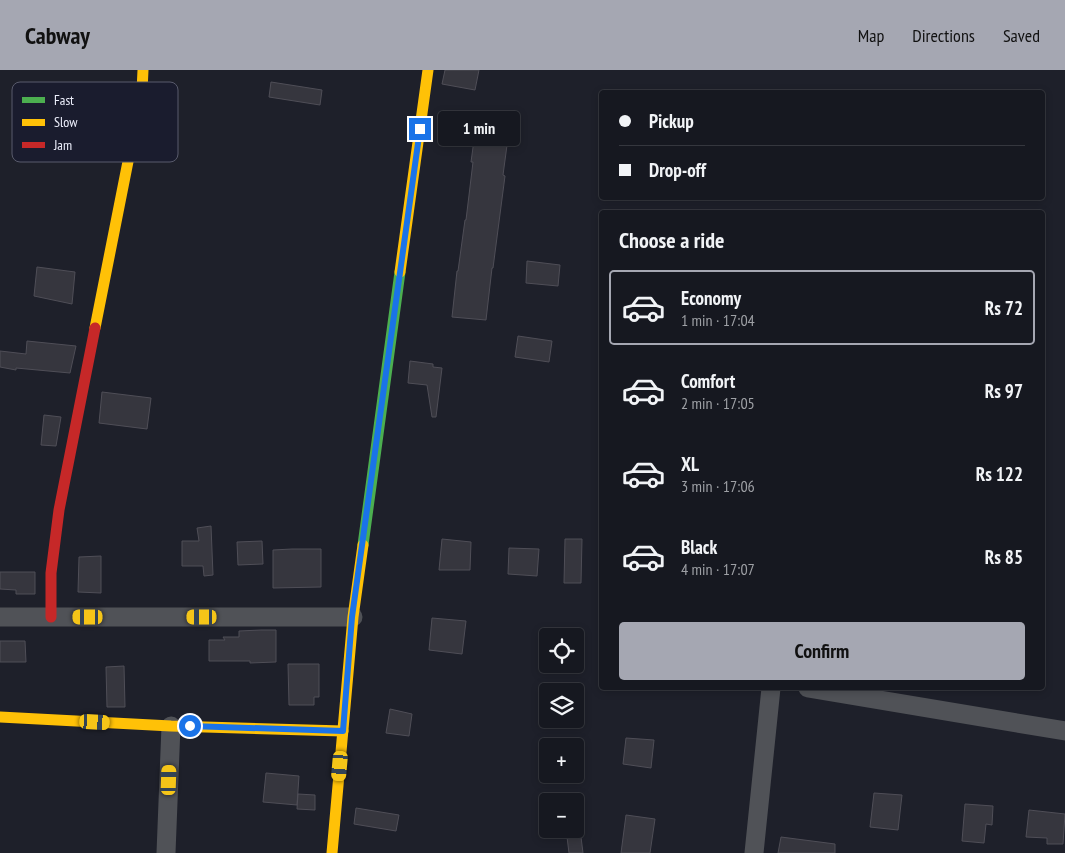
<!DOCTYPE html>
<html lang="en">
<head>
<meta charset="utf-8">
<style>
	:root { --surface:#161820; --page:#23252d; --text:#f1f3f6; --muted:#9ea0a5; --line:#35373e; --accent:#a5a7b2 }
	body { margin:0; font-family:"PT Sans Narrow",sans-serif; background:var(--page); color:var(--text); height:100vh; display:flex; flex-direction:column; font-size:19px; white-space:nowrap }
	* { box-sizing:border-box; margin:0 }
	p { font-size:16px; color:var(--muted) }
	.icon { flex:none; width:28px; height:28px; fill:none; stroke:currentColor; stroke-width:2; stroke-linecap:round; stroke-linejoin:round }
	.map { position:relative; flex:1; overflow:hidden }
	.details { position:absolute; left:599px; top:140px; width:446px; height:480px; display:flex; flex-direction:column; background:var(--surface); border-radius:5px; box-shadow:0 2px 8px #0003,0 0 0 1px var(--line) }
	.details>* { flex:none }
	.top-card { position:absolute; left:599px; top:20px; width:446px; height:110px; border-radius:5px; box-shadow:0 2px 8px #0003,0 0 0 1px var(--line); display:grid; align-content:center; height:110px; padding:0 20px; background:var(--surface) }
	.fabs { position:absolute; left:539px; top:558px; display:grid; gap:10px }
	.fabs a { display:grid; place-items:center; width:45px; height:45px; border-radius:5px; background:var(--surface); box-shadow:0 2px 8px #0003,0 0 0 1px var(--line); font-size:25px }
	.end { position:absolute; width:22px; height:22px; margin:-11px; border:6px solid #1a73e8; background:#fff; box-shadow:0 0 0 2px #fff }
	.from { border-radius:50% }
	.bubble { position:absolute; height:35px; border-radius:5px; background:var(--surface); box-shadow:0 2px 8px #0003,0 0 0 1px var(--line); font-size:16px; font-weight:600; line-height:35px; text-align:center }
	.car { position:absolute; width:15px; height:30px; margin:-15px -8px; border-radius:6px; box-shadow:0 0 4px 1px #0007; background:linear-gradient(#f5c518 24%,#345 0 40%,#f5c518 0 76%,#345 0 86%,#f5c518 0) }
	.top-card b { display:flex; align-items:center; gap:18px; height:48px; font-size:19px }
	.top-card b+b { border-top:1px solid var(--line) }
	.top-card i { width:12px; height:12px; background:var(--text) }
	ul { padding:0; list-style:none }
	li { display:flex; align-items:center; gap:15px; height:75px; margin:0 10px 8px; padding:0 10px; border:2px solid transparent; border-radius:5px }
	li div { flex:1 }
	li b { display:block; font-size:19px }
	li em { font-style:normal; font-weight:600 }
	li.selected { border-color:var(--accent) }
	li>.icon { width:45px; height:45px; stroke-width:1.5 }
	h2 { padding:0 20px; font-size:22px; line-height:60px }
	.primary-button { display:flex; gap:10px; margin-top:auto; padding:10px 20px }
	.primary-button a { flex:1; height:58px; border-radius:5px; background:var(--accent); color:#111; font-size:20px; font-weight:600; line-height:58px; text-align:center }
	header { display:flex; align-items:center; gap:30px; box-sizing:border-box; height:70px; padding:0 25px; background:var(--accent); color:#111 }
	header strong { font-size:24px }
	nav { display:flex; gap:28px; margin-inline-start:auto; font-size:18px }
	.map>svg:first-child { display:block }
</style>
</head>
<body>
<header>
<strong>Cabway</strong>
<nav><a>Map</a><a>Directions</a><a>Saved</a></nav>
</header>
<div class="map">
<svg width="1065" height="783" viewBox="0 0 1065 783">
	<rect width="100%" height="100%" fill="#1e202a"/>
	<!-- building -->
	<g fill="#36363e" stroke="#4f4e57">
		<path d="M445 0H479L475 20 442 14Z"/>
		<path d="M271 12 322 20 320 35 269 27Z"/>
		<path d="M477 48 510 53 503 105 505 106 493 198H492L486 250 452 247 457 201H458L465 150H466L473 92H471Z"/>
		<path d="M527 191 560 195 558 216 526 213Z"/>
		<path d="M37 197 75 202 72 234 34 226Z"/>
		<path d="M518 266 552 271 549 292 515 287Z"/>
		<path d="M27 271 76 276 70 303 16 298V300L0 297V281L26 284Z"/>
		<path d="M410 291 433 294V297L442 298 436 347H432L427 315 408 313Z"/>
		<path d="M102 322 151 328 147 359 99 353Z"/>
		<path d="M44 345 61 347 56 376 41 375Z"/>
		<path d="M211 456 213 505 204 506 203 496H182V471H199L197 458Z"/>
		<path d="M442 469 471 472 470 500H439Z"/>
		<path d="M565 469H582L581 513H564Z"/>
		<path d="M262 471 263 494 238 495 237 472Z"/>
		<path d="M509 478 539 479 537 506 508 504Z"/>
		<path d="M292 479H321V517L273 518V480Z"/>
		<path d="M101 486V523L78 522 79 487Z"/>
		<path d="M0 502H35V524H16V520L0 519Z"/>
		<path d="M432 548 466 551 462 584 429 580Z"/>
		<path d="M261 560H276V592L250 593V591H209V570H225L223 567H239V561Z"/>
		<path d="M0 571H25L26 592H0Z"/>
		<path d="M288 594H319V627H314V635H289Z"/>
		<path d="M124 596 125 637H107L106 597Z"/>
		<path d="M390 639 412 644 409 666 386 663Z"/>
		<path d="M626 668 654 670 651 698 623 694Z"/>
		<path d="M266 703 299 706 297 735 263 732Z"/>
		<path d="M874 723 902 725 898 760 870 757Z"/>
		<path d="M298 724 315 725V740L297 739Z"/>
		<path d="M965 734 993 736 992 755 986 754 984 773 962 771Z"/>
		<path d="M356 738 399 745 396 761 354 754Z"/>
		<path d="M1029 740 1065 744 1063 774H1047V768L1026 767Z"/>
		<path d="M626 745 655 749 650 783H621Z"/>
		<path d="M566 759H580L583 783H569Z"/>
		<path d="M781 767 835 774V783H778Z"/>
	</g>
	<g fill="none" stroke-linecap="round" stroke-linejoin="round">
		<!-- street -->
		<g stroke="#505257" stroke-width="19">
			<path d="M0 547H353"/>
			<path d="M808 618 1065 661"/>
			<path d="M166 783 171 656"/>
			<path d="M754 783 771 618"/>
		</g>
		<!-- fast -->
		<path stroke="#4caf50" stroke-width="11" d="M363 475 400 202"/>
		<!-- slow -->
		<g stroke="#ffc107" stroke-width="11">
			<path d="M400 202 428 0"/>
			<path d="M95 258 142 21 143 0"/>
			<path d="M0 647 171 656 343 661"/>
			<path d="M332 783 353 547 363 475"/>
		</g>
		<!-- jam -->
		<path stroke="#c62828" stroke-width="11" d="M51 547V503L59 440 95 258"/>
	</g>
	<g fill="none" stroke-linecap="round" stroke-linejoin="round">
		<!-- route -->
		<path stroke="#1a73e8" stroke-width="6" d="M190 656 343 661 352 547 420 59"/>
	</g>
	<!-- legend -->
	<rect x="12" y="12" width="166" height="80" rx="8" fill="#1a1c2e" stroke="#595b6c" stroke-width="1"/>
	<rect x="22" y="27" width="23" height="6" fill="#4caf50"/>
	<rect x="22" y="49" width="23" height="7" fill="#ffc107"/>
	<rect x="22" y="72" width="23" height="6" fill="#c62828"/>
	<g font-size="14" fill="#edeffc">
		<text x="54" y="35">Fast</text>
		<text x="54" y="57">Slow</text>
		<text x="54" y="80">Jam</text>
	</g>
</svg>
<div class="fabs">
<a><svg class="icon" aria-label="locate" viewBox="0 0 24 24"><circle cx="12" cy="12" r="6"/><path d="M12 2v4M12 18v4M2 12h4M18 12h4"/></svg></a>
<a><svg class="icon" aria-label="layers" viewBox="0 0 24 24"><path d="M12 4l9 5-9 5-9-5zM3 14l9 5 9-5"/></svg></a>
<a>+</a>
<a>−</a>
</div>
<i class="end from" style="left:190px;top:656px"></i>
<i class="end" style="left:420px;top:59px"></i>
<div class="bubble" style="left:438px;top:41px;width:82px">1 min</div>
<i class="car" style="left:88px;top:547px;rotate:270deg"></i>
<i class="car" style="left:202px;top:547px;rotate:270deg"></i>
<i class="car" style="left:95px;top:652px;rotate:93deg"></i>
<i class="car" style="left:340px;top:696px;rotate:185deg"></i>
<i class="car" style="left:169px;top:710px;rotate:2deg"></i>
<div class="top-card">
<b><i class="from"></i>Pickup</b>
<b><i></i>Drop-off</b>
</div>
<section class="details">
<h2>Choose a ride</h2>
<ul>
<li class="selected"><svg class="icon" aria-label="car" viewBox="0 0 24 24"><path d="M5 17H2v-5l4-1 3-4h7l3 4 3 1v5h-3M9 17h6M6 11h13"/><circle cx="7" cy="17" r="2"/><circle cx="17" cy="17" r="2"/></svg><div><b>Economy</b><p>1 min · 17:04</p></div><em>Rs 72</em></li>
<li><svg class="icon" aria-label="car" viewBox="0 0 24 24"><path d="M5 17H2v-5l4-1 3-4h7l3 4 3 1v5h-3M9 17h6M6 11h13"/><circle cx="7" cy="17" r="2"/><circle cx="17" cy="17" r="2"/></svg><div><b>Comfort</b><p>2 min · 17:05</p></div><em>Rs 97</em></li>
<li><svg class="icon" aria-label="car" viewBox="0 0 24 24"><path d="M5 17H2v-5l4-1 3-4h7l3 4 3 1v5h-3M9 17h6M6 11h13"/><circle cx="7" cy="17" r="2"/><circle cx="17" cy="17" r="2"/></svg><div><b>XL</b><p>3 min · 17:06</p></div><em>Rs 122</em></li>
<li><svg class="icon" aria-label="car" viewBox="0 0 24 24"><path d="M5 17H2v-5l4-1 3-4h7l3 4 3 1v5h-3M9 17h6M6 11h13"/><circle cx="7" cy="17" r="2"/><circle cx="17" cy="17" r="2"/></svg><div><b>Black</b><p>4 min · 17:07</p></div><em>Rs 85</em></li>
</ul>
<div class="primary-button"><a>Confirm</a></div>
</section>
</div>
</body>
</html>
